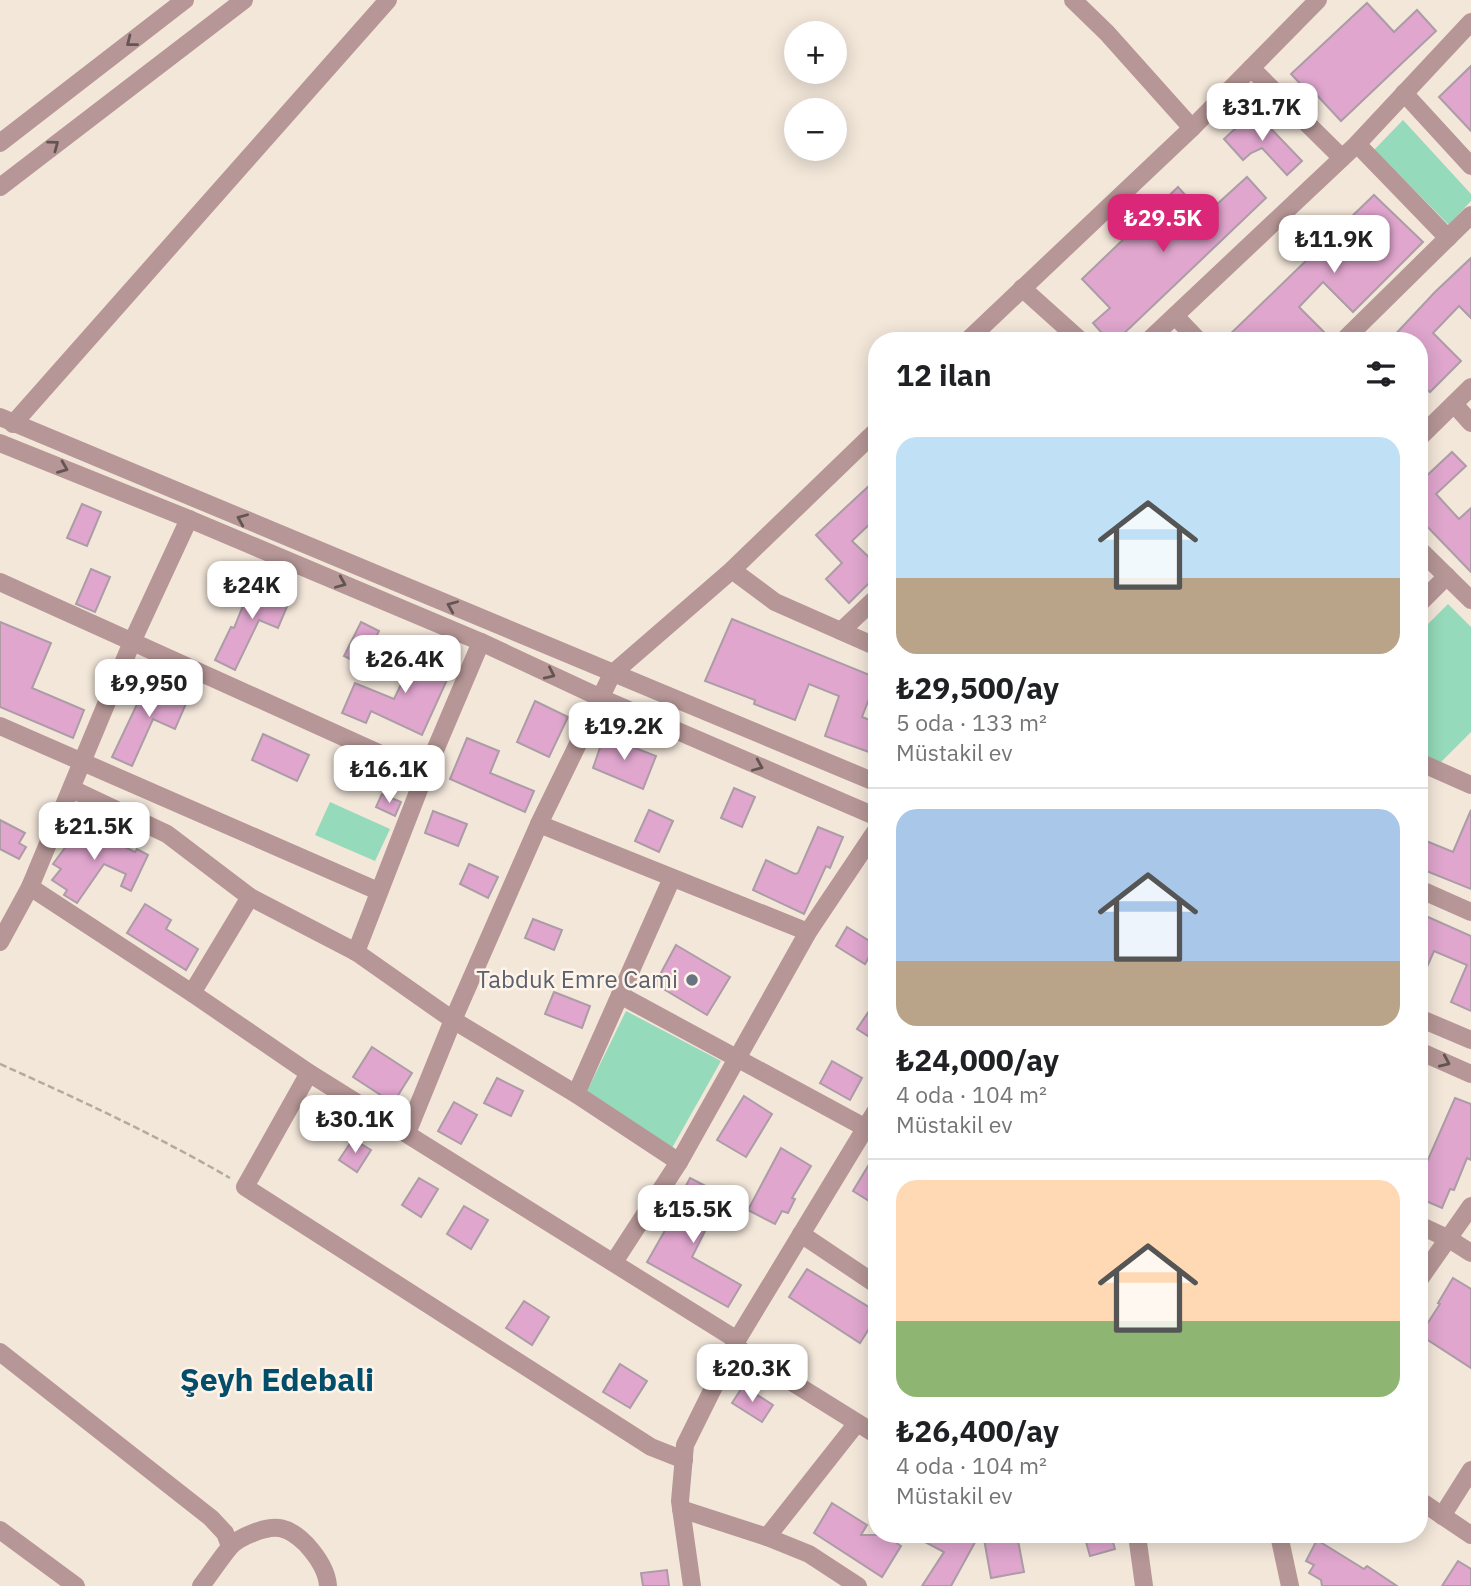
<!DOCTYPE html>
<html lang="tr">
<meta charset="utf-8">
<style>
body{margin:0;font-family:"IBM Plex Sans",sans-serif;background:#f6f6f6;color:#202124;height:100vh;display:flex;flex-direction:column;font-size:26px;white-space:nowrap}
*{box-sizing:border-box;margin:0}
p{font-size:23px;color:#757577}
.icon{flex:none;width:38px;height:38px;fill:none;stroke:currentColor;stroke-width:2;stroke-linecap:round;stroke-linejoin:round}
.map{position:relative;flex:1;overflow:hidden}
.side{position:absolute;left:868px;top:332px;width:560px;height:1211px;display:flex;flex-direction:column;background:#fff;border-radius:28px;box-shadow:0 4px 18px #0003}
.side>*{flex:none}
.controls{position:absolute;left:784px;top:21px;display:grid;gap:14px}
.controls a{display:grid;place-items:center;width:63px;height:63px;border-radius:50%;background:#fff;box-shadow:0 4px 18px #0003;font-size:35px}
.price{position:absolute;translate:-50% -60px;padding:0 16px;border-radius:14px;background:#fff;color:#222;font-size:23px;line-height:46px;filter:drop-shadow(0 2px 4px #0008)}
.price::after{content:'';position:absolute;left:50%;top:42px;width:21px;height:16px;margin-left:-10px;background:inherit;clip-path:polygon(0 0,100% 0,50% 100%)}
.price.active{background:#db2777;color:#fff}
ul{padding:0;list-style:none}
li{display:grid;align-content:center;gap:14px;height:371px;padding:0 28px}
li+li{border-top:2px solid #e0e0e0}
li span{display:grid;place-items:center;height:217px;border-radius:21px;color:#555}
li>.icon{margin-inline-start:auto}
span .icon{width:126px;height:126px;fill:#fffc;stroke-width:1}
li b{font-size:30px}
h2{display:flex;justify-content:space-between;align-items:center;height:84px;padding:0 28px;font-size:30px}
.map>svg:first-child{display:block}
.green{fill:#95daba}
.building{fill:#e0a6ce;stroke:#ab9ca6;stroke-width:2}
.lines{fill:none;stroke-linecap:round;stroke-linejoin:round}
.path{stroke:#b3aaa0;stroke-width:2.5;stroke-dasharray:7 3.5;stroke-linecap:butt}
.minor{stroke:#b69696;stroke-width:18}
.oneway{stroke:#635652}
.worship-dot{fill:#6b7280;stroke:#fff4ea;stroke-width:2.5}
.labels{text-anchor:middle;stroke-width:5;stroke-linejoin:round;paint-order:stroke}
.worship-label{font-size:24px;fill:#5b616d;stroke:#fff4ea;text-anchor:end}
.district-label{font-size:32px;font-weight:bold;fill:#024d6a;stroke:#fff4ea}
</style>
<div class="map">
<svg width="1471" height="1586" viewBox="0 0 1471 1586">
<rect width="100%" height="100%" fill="#f3e7da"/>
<g class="green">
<path d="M1403 120 1471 194V201L1449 225 1374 150Z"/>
<path d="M1448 604 1471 627V732L1438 765 1419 757V633Z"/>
<path d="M330 802 390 829 375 861 315 835Z"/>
<path d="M626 1011 721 1061 672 1148 587 1091Z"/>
</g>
<g class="building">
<path d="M1367 3 1394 32 1417 10 1436 31 1341 121 1313 91 1310 94 1291 74Z"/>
<path d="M1471 66V131L1439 97Z"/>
<path d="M1254 111 1302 161 1287 175 1262 148 1251 153 1243 160 1224 139Z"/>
<path d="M1247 177 1266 198 1116 341H1109L1093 323 1110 308 1082 279 1178 187 1204 216Z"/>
<path d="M1374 195 1423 242 1353 312 1323 282 1299 307 1327 335 1321 341H1223Z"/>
<path d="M1471 258V318L1459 306 1433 333 1461 361 1430 392 1419 382V341H1389L1435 292Z"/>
<path d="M1452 452 1466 466 1436 494 1459 519 1471 508V572L1419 518V483Z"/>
<path d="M871 484 877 491V517L852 541 877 565V575L849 603 826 579 842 563 816 535Z"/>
<path d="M82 504 101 512 87 546 67 538Z"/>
<path d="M91 569 110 577 95 612 76 604Z"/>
<path d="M253 581 291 597 278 628 259 620 235 670 215 660 231 627 234 628Z"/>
<path d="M732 619 877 678 862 717 877 723V755L825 736 839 696 809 684 795 720 754 704 755 700 705 681Z"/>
<path d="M0 622 51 643 32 688 84 710 73 738 0 707Z"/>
<path d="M361 622 379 631 362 665 344 656Z"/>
<path d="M418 649 448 662 451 671 422 735 371 711 366 723 342 713 355 683 394 699Z"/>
<path d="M148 681 188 699 175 729 153 719 132 766 112 757Z"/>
<path d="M535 701 568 717 549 757 517 742Z"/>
<path d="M263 734 309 755 297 781 252 760Z"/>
<path d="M604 736 656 756 643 789 593 768Z"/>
<path d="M467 738 499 751 490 773 534 791 525 812 450 779Z"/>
<path d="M734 788 755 797 742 827 721 818Z"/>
<path d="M382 794 401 802 395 816 376 807Z"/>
<path d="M649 810 673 821 659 852 635 841Z"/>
<path d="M1471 810V889L1419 868V838L1453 852Z"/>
<path d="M433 811 467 824 458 846 425 833Z"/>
<path d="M0 820 25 833 19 843 26 847 19 859 0 849Z"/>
<path d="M74 823 135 852 137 849 148 855 131 891 121 886 126 874 104 864 77 903 64 895 67 890 52 880 61 869 53 864 67 845 64 844Z"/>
<path d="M818 827 843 837 830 868 826 866 804 914 753 890 766 860 795 874 798 873Z"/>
<path d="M469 864 498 877 488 898 460 884Z"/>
<path d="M145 904 171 920 166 929 198 949 186 970 127 933Z"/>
<path d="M1419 913 1471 936V1011L1451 1002 1467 965 1434 951 1419 985Z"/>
<path d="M533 919 562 930 554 950 525 938Z"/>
<path d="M847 927 876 945 865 964 836 946Z"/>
<path d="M676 945 730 977 707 1015 655 984Z"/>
<path d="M554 992 590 1006 582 1028 545 1014Z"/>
<path d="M877 999V1042L857 1029Z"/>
<path d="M372 1047 412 1073 393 1103 353 1077Z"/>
<path d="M832 1061 862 1078 850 1100 820 1083Z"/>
<path d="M497 1078 523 1091 511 1116 484 1103Z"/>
<path d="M744 1096 772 1114 746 1157 717 1140Z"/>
<path d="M1455 1098 1471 1104V1160L1467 1158 1454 1190 1450 1189 1442 1208 1419 1198V1163L1425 1165 1427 1162Z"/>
<path d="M454 1102 477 1115 461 1144 438 1131Z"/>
<path d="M353 1139 371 1150 357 1172 339 1160Z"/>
<path d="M781 1148 811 1166 792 1198 795 1199 788 1213 782 1211 775 1224 748 1210Z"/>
<path d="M877 1151V1206L853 1191Z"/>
<path d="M419 1178 438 1189 421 1217 402 1205Z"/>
<path d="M690 1178 723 1195 692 1257 741 1285 728 1307 647 1262 680 1204 677 1203Z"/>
<path d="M464 1206 488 1220 471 1249 447 1234Z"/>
<path d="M807 1269 872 1309 870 1311 877 1316 860 1343 789 1297Z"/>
<path d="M1453 1278 1471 1289V1368L1420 1335 1440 1304 1438 1303Z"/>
<path d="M524 1301 549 1317 532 1345 506 1328Z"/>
<path d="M620 1364 647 1381 630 1408 603 1392Z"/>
<path d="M743 1386 773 1405 762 1422 732 1403Z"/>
<path d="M832 1503 867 1525 861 1535H884L901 1546 882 1577 814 1533Z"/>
<path d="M912 1535H979L951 1586H922L944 1552Z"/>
<path d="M1007 1535H1017L1024 1572 991 1578 984 1539Z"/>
<path d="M1084 1535H1111L1115 1549 1090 1556Z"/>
<path d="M1317 1540 1364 1569 1367 1566 1397 1586H1322L1321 1580 1309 1573 1314 1565 1306 1561Z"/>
<path d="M1458 1561 1471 1569V1586H1442Z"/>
<path d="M667 1570 669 1586H643L641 1573Z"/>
</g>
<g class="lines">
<path class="path" d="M0 1064C78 1099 156 1135 230 1178"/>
<g class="minor">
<path d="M1073 0 1107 33 1192 128"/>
<path d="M1251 68 1342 158"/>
<path d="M1404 93 1471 166"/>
<path d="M0 143 185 0"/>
<path d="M1357 144 1448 238"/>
<path d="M0 187 244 0"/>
<path d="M1022 288 1081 341"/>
<path d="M1175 316 1199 341"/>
<path d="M967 341 1192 128 1318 0"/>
<path d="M1148 341 1357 144 1471 22"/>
<path d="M1343 341 1471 215"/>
<path d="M1454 404 1471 423"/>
<path d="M0 417 877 783"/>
<path d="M13 424 388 0"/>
<path d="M1419 438 1471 387"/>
<path d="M0 443 189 519 481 642 601 698 877 817"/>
<path d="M1419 549 1471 600"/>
<path d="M732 570 775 602 877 647"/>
<path d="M0 582 425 774"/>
<path d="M1419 604 1447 576"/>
<path d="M841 631 877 597"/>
<path d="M0 726 378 891"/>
<path d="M1419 762 1471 785"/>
<path d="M72 789 167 834 250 897 356 952 453 1020 576 1094 679 1162"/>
<path d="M539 824 808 932"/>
<path d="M30 887 192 993 309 1073 737 1340"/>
<path d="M1419 889 1471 912"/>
<path d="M0 942 30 887 132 642 189 519"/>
<path d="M356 952 425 774 481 642"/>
<path d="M192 993 250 897"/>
<path d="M620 995 877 1134"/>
<path d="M1419 1018 1471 1040"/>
<path d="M1419 1051 1471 1074"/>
<path d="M309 1073 245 1187 651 1447 684 1460"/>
<path d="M576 1094 672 878"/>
<path d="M407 1133 453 1020 539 824 612 674 732 570 877 430"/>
<path d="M1419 1225 1449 1239 1471 1253"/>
<path d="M801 1234 877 1285"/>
<path d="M614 1262 679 1162 808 932 877 829"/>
<path d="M1419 1280 1471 1206"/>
<path d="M734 1346 877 1435"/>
<path d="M0 1352 211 1518 225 1533 230 1546"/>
<path d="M1419 1500 1471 1535"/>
<path d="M681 1509 767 1537 809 1554 858 1586"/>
<path d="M1442 1516 1471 1470"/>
<path d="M0 1530 76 1586"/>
<path d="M1137 1535 1144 1586"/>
<path d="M1279 1535 1290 1586"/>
<path d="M767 1537 857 1423"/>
<path d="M201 1586C211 1573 220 1559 230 1547 236 1540 245 1536 253 1533 276 1524 288 1526 306 1544 317 1556 327 1570 328 1586"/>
<path d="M692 1586 680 1501 685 1445 737 1340 877 1109"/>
</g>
</g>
<defs><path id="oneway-chevron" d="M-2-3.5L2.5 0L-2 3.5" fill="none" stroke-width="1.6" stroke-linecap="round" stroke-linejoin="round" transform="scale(1.75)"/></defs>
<g class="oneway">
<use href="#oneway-chevron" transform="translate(131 42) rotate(142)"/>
<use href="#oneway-chevron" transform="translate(54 145) rotate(-37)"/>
<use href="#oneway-chevron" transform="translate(63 468) rotate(22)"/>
<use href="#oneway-chevron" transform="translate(242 519) rotate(-157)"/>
<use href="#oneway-chevron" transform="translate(341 583) rotate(23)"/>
<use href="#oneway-chevron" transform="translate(452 606) rotate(-157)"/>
<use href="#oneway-chevron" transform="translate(550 674) rotate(25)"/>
<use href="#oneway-chevron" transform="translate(758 766) rotate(23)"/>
<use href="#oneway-chevron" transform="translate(1445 1062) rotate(24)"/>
</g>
<circle class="worship-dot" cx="692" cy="980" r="7"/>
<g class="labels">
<g class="worship-label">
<text x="678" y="988">Tabduk Emre Cami</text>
</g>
<g class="district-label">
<text x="277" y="1391">Şeyh Edebali</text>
</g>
</g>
</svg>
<div class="controls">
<a>+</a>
<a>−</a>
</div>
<b class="price" style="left:1262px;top:143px">₺31.7K</b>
<b class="price active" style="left:1163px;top:254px">₺29.5K</b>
<b class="price" style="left:1334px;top:275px">₺11.9K</b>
<b class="price" style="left:252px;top:621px">₺24K</b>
<b class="price" style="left:405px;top:695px">₺26.4K</b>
<b class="price" style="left:149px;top:719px">₺9,950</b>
<b class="price" style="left:624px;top:762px">₺19.2K</b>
<b class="price" style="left:389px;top:805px">₺16.1K</b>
<b class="price" style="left:94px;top:862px">₺21.5K</b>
<b class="price" style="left:355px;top:1155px">₺30.1K</b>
<b class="price" style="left:693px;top:1245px">₺15.5K</b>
<b class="price" style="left:752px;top:1404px">₺20.3K</b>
<section class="side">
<h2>12 ilan<svg class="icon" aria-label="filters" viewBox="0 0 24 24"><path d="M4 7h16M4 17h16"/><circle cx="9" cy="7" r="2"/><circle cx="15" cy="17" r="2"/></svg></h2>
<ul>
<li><span style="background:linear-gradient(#bfe0f5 65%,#b9a48a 0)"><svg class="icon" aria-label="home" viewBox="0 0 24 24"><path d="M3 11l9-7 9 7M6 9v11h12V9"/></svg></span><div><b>₺29,500/ay</b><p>5 oda · 133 m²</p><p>Müstakil ev</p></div></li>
<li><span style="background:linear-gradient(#a9c7e8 70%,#b9a48a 0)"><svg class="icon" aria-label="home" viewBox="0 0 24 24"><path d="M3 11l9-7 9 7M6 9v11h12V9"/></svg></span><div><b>₺24,000/ay</b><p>4 oda · 104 m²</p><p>Müstakil ev</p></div></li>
<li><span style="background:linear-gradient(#ffd9b3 65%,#8fb573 0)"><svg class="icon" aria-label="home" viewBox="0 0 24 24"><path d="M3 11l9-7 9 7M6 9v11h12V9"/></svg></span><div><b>₺26,400/ay</b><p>4 oda · 104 m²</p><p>Müstakil ev</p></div></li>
</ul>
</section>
</div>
